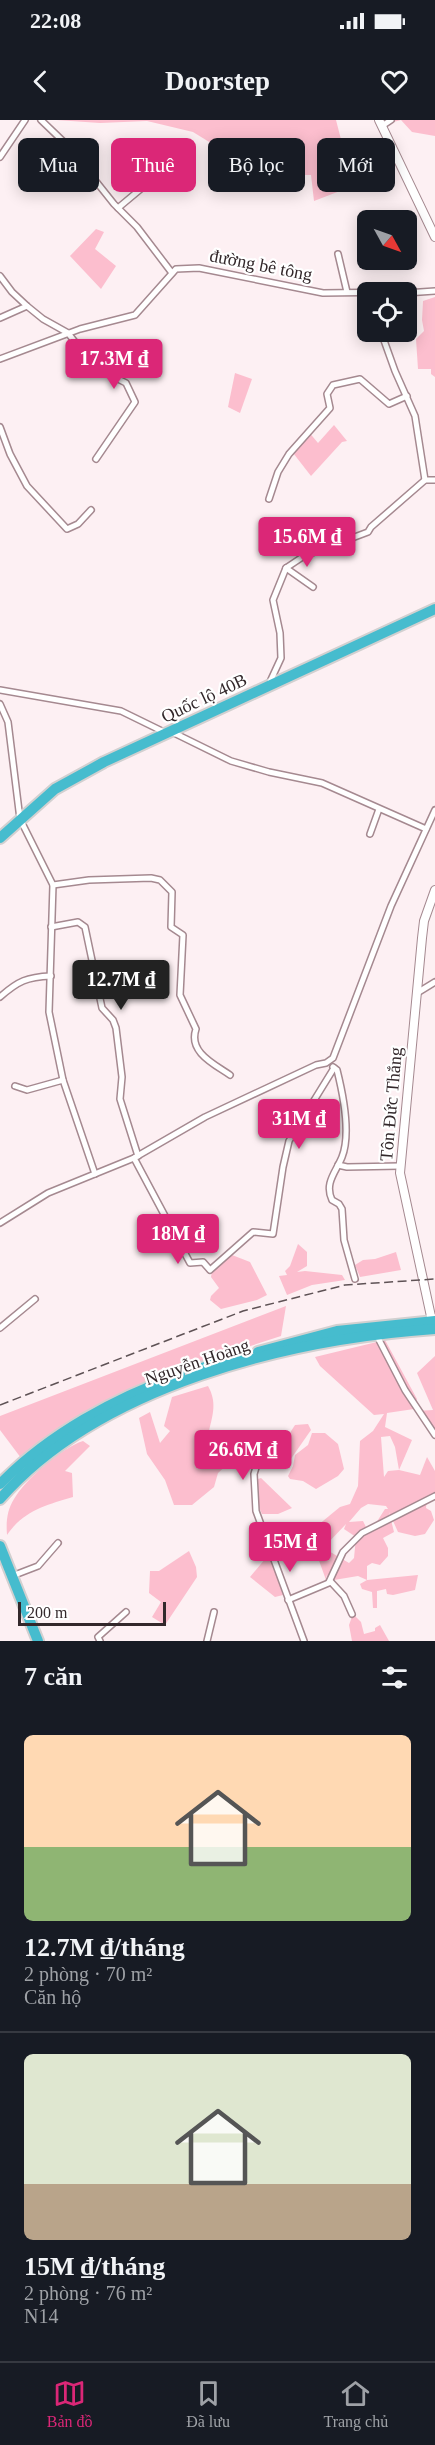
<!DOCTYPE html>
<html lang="vi">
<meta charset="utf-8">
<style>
body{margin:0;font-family:"Times New Roman",serif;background:#242831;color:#f1f3f6;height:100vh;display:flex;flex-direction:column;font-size:22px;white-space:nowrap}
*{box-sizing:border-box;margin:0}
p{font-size:20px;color:#9ea1a6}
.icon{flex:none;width:33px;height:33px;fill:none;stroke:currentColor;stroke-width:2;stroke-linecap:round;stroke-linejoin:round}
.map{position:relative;height:1521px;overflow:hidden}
.details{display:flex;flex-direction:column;background:#171b24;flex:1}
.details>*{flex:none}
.banner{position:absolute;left:18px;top:18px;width:399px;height:54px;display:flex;gap:12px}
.needle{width:39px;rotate:130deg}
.controls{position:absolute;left:357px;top:90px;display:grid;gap:12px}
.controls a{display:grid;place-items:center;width:60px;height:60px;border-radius:9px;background:#171b24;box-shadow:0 3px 15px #0003;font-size:30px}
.scale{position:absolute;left:18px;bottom:15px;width:148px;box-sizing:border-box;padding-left:6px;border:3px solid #33282b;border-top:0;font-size:16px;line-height:21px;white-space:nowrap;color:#33282b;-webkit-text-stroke:4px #fff;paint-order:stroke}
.price{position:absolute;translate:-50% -51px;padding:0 14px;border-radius:6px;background:#db2777;color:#fff;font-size:20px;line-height:39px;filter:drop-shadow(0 2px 3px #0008)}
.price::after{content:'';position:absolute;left:50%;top:36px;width:18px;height:14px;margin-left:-9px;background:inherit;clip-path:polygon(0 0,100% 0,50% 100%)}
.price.current{background:#222;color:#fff}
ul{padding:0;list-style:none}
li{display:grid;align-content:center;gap:12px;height:318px;padding:0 24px}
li+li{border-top:2px solid #363941}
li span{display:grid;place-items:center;height:186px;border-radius:9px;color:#555}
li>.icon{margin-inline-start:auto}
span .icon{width:108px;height:108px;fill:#fffc;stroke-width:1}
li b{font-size:26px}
h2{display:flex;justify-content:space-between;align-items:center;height:72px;padding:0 24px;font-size:26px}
.pill{padding:0 21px;border-radius:9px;background:#171b24;box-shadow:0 3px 15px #0003;font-size:21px;line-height:54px}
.pill.current{background:#db2777;color:#fff}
.status{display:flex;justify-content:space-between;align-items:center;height:42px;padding:0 30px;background:#171b24;direction:ltr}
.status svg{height:16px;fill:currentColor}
header{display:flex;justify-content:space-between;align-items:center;height:78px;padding:0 24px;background:#171b24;font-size:27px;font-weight:700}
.dock{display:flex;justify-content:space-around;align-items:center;height:84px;border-top:2px solid #363941;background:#171b24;font-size:16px;color:#9ea1a6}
.dock a{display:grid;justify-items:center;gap:3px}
.dock .current{color:#db2777}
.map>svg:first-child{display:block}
.green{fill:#fcbece;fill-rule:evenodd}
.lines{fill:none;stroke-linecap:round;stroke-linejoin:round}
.street-casing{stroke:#a58990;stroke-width:8}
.secondary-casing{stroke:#a58990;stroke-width:10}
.highway-casing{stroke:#d2d0d0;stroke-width:14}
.street{stroke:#fff;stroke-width:5}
.secondary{stroke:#fff;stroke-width:8}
.highway{stroke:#46bcce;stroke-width:10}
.rail{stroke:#5e5255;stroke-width:1.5;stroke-dasharray:9 4.5;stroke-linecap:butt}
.labels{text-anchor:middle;stroke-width:4.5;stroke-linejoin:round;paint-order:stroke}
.street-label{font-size:18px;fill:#33282b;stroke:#fff}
</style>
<div class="status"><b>22:08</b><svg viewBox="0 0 49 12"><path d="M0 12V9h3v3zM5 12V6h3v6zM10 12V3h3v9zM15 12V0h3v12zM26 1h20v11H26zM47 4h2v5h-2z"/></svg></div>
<header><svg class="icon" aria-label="back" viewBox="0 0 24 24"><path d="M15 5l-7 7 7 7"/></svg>Doorstep<svg class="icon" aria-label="heart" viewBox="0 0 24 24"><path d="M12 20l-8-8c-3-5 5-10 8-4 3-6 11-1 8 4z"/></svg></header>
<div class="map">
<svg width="435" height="1521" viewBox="0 0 435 1521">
<rect width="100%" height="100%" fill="#fdf0f3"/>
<g class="green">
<path d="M56 0H336L353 66 314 81 311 55H286L268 64 232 36 193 12 147 1 100 3Z"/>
<path d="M384 0H435V16L412 12 401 0 386 4Z"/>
<path d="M96 109 104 112 95 129 116 146 101 169 70 136Z"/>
<path d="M435 177V257L431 254V249H418L416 219 424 211 422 200 423 181Z"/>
<path d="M235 253 252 259 240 293 228 287Z"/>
<path d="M334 305 347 321 342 322 311 356 290 329 308 311 318 323Z"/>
<path d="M298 1124 307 1132V1146L297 1152 305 1151 342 1155 345 1160 312 1165 287 1175 279 1156 287 1155 285 1151 290 1146Z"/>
<path d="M396 1132 401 1150 360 1157 355 1145 363 1140 375 1139Z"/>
<path d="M232 1135 250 1142 267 1175 257 1180 221 1189 210 1180 211 1176 219 1168 211 1157 212 1151 224 1136Z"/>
<path d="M286 1186 281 1216 226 1234 145 1265 21 1338 0 1310V1296Z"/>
<path d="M385 1220 417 1279 414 1289 387 1293 385 1307 412 1320 399 1350 420 1355 427 1337 435 1351V1376L427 1378 426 1388 431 1391 434 1400 425 1414 415 1416 398 1412 389 1392 394 1412 383 1418 388 1428V1436L380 1445 372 1443 367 1446V1460L418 1455 415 1470 393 1475 387 1474 386 1469 377 1471V1488H373L372 1472 362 1469 360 1464 367 1460 358 1456 328 1461 327 1454 326 1460 317 1435 312 1437 301 1419 340 1387 350 1384 358 1366 360 1321 373 1311 384 1294 374 1295 320 1246 315 1237ZM390 1316 395 1327 399 1350 388 1351 384 1357 381 1317ZM368 1384 386 1386 388 1389H385L376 1403 367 1409 363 1401 349 1402 361 1388ZM346 1404 344 1409 356 1417 354 1438 349 1443 327 1430 326 1425Z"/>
<path d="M435 1236V1310L416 1291 433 1290 417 1253Z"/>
<path d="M208 1266C217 1282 213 1294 209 1311L234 1318 230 1342 218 1353 214 1367 192 1385H174L165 1360 147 1334 139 1298 150 1292 160 1323 170 1311 164 1306 172 1277Z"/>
<path d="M308 1304 311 1310 288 1343 275 1348 270 1344 295 1305Z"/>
<path d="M312 1313H325L338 1324 344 1349 338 1356 316 1369 303 1361 290 1359 288 1356 293 1346 295 1335 308 1325Z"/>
<path d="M83 1321 90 1326 65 1351 72 1353 73 1377C46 1385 23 1391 7 1415 6 1402 7 1390 14 1379 26 1359 61 1328 83 1321Z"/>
<path d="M261 1358 292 1388 278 1394H262L256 1381 252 1361Z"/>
<path d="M189 1431 196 1447 197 1457 165 1505 152 1497 161 1482 149 1473 150 1451H159Z"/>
<path d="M270 1433 282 1463 280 1466 283 1475 275 1477 250 1457Z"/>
<path d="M353 1494 361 1502 364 1514 375 1511V1508L380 1505 389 1521H352L349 1505Z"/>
</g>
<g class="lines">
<g class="street-casing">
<g id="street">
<path d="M41 0 67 25 114 84 137 107 172 153"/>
<path d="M382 6 391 0"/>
<path d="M0 37 25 0"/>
<path d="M118 88 161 52 166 43"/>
<path d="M338 134 347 172"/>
<path d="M0 156 12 172 27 186 43 199 68 213 82 231 100 241 110 255 126 263 135 282 96 339"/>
<path d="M406 173 435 171"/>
<path d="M0 198 27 186"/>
<path d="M381 212 395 251 415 296 425 360"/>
<path d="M0 239 80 209 135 195 176 149 199 148 323 173 399 172"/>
<path d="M0 307 10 334 27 366 67 409 78 404 91 390"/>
<path d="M269 379 278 352 289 334 330 288 327 274 333 265 360 259 389 284 407 276"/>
<path d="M286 448 313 467"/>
<path d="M269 564 281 538 280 513 273 480 286 448 304 436 368 412 371 407 425 360H435"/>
<path d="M0 570 121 591 166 613"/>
<path d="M0 584 8 602 20 699 53 765 49 892 63 960 95 1054"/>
<path d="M172 612 231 641 269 652 322 663 426 709"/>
<path d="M370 714 379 689"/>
<path d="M53 765 89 760 151 758 160 760 172 772 171 807 183 815 180 875 196 909C188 932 214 944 230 955"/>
<path d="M51 807 78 802 85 807 102 888 113 900 116 908 122 957 120 979 138 1036"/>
<path d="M417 873 435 862"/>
<path d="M0 877C18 861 27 857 51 856"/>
<path d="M333 947 337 950C343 974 351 1014 342 1037 336 1052 324 1063 332 1080L339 1084 342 1089 344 1120 355 1159"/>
<path d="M15 966 27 970 63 960"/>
<path d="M134 1038 190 1143 203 1142 210 1150 253 1112 273 1114 283 1047 289 1021 334 948"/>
<path d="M338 1045 347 1047 400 1046"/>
<path d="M0 1103 48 1073 134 1038 205 997 316 945 326 943 333 938 391 786 435 690"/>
<path d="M0 1208 35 1179"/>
<path d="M377 1216 405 1270 435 1315"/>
<path d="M260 1334 254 1354 256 1391 304 1521"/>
<path d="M12 1456 38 1446 58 1423"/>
<path d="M329 1462 343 1432 362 1413 435 1376"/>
<path d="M288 1480 331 1462 344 1476 352 1494"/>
<path d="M100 1521 98 1517 126 1492"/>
<path d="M207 1521 214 1492"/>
</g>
</g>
<g class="secondary-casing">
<g id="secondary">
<path d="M379 0 435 117"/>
<path d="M432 1201 400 1053 422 818 424 801 435 770"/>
</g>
</g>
<g class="highway-casing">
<g id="highway">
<path d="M0 718 55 669 104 642 435 489"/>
<path d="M258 1232 337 1211 435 1201"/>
<path d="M195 1250 238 1237"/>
<path d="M0 1364C49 1314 115 1278 180 1255"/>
<path d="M0 1379C100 1265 290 1219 435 1209"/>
<path d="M0 1426 38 1521"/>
</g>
</g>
<use href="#street" class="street"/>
<use href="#secondary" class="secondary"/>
<use href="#highway" class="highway"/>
<path class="rail" d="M0 1285 243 1191 345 1165 435 1159"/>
</g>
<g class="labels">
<g class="street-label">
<text transform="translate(261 145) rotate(11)" y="6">đường bê tông</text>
<text transform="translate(204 578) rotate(-25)" y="6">Quốc lộ 40B</text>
<text transform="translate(391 984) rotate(-85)" y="6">Tôn Đức Thắng</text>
<text transform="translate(197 1242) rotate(-19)" y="6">Nguyễn Hoàng</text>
</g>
</g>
</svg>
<div class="controls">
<a><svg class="needle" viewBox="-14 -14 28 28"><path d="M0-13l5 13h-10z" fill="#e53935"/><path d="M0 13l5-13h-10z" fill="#9ea1a6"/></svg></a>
<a><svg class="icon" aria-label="locate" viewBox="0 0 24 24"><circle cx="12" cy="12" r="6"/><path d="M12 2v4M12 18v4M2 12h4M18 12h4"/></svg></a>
</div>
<div class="scale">200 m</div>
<b class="price" style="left:114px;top:270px">17.3M ₫</b>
<b class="price" style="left:307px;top:448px">15.6M ₫</b>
<b class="price current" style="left:121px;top:891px">12.7M ₫</b>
<b class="price" style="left:299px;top:1030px">31M ₫</b>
<b class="price" style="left:178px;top:1145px">18M ₫</b>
<b class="price" style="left:243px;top:1361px">26.6M ₫</b>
<b class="price" style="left:290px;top:1453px">15M ₫</b>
<div class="banner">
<a class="pill">Mua</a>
<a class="pill current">Thuê</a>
<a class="pill">Bộ lọc</a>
<a class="pill">Mới</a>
</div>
</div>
<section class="details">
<h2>7 căn<svg class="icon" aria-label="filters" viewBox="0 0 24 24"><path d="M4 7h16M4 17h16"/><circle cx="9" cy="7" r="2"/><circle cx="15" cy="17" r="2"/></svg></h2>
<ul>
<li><span style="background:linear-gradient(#ffd9b3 60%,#8fb573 0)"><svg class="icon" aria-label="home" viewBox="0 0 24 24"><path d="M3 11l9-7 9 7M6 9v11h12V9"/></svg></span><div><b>12.7M ₫/tháng</b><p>2 phòng · 70 m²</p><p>Căn hộ</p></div></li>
<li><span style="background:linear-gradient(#dfe7d0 70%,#b9a48a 0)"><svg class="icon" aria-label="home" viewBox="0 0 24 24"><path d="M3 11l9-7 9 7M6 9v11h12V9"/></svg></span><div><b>15M ₫/tháng</b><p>2 phòng · 76 m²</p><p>N14</p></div></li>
</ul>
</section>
<nav class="dock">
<a class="current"><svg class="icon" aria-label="map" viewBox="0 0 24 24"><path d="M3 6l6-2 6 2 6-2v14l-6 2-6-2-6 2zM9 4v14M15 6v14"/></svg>Bản đồ</a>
<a><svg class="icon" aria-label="saved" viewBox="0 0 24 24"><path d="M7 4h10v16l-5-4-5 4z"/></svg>Đã lưu</a>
<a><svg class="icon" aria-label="home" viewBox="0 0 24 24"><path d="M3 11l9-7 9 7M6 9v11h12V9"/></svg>Trang chủ</a>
</nav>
